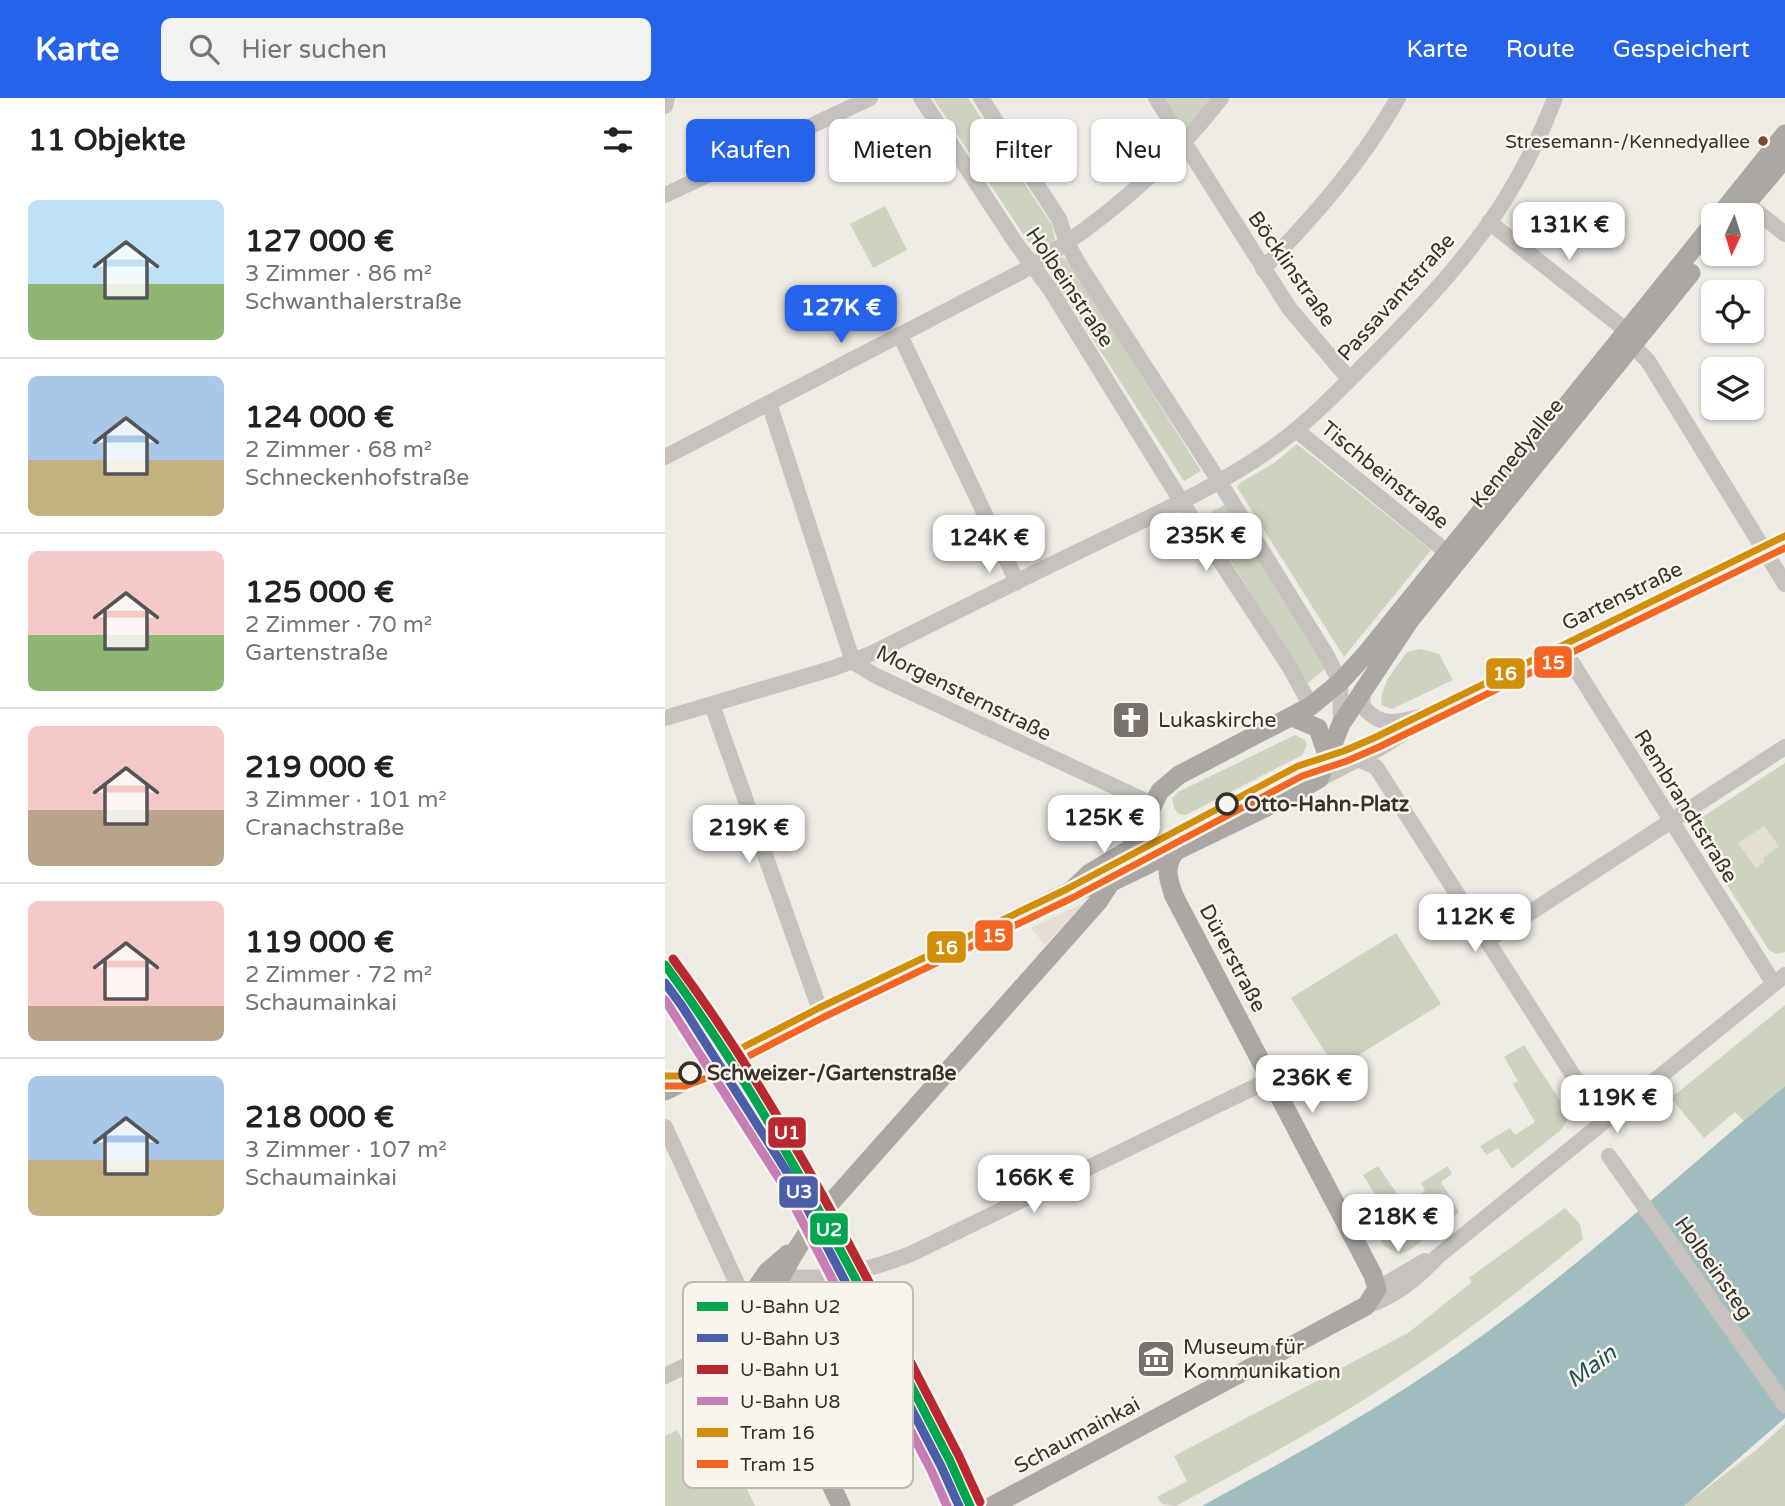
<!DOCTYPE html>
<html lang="de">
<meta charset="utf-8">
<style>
body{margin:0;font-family:"Varela Round",sans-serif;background:#f2f2f2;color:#202124;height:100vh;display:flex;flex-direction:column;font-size:26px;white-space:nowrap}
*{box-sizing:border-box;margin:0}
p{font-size:23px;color:#757577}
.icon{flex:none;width:38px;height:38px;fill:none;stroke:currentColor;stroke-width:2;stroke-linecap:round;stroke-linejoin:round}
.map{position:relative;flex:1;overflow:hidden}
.side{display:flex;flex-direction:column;background:#fff;width:665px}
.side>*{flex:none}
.guide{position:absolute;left:21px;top:21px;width:665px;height:63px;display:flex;gap:14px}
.needle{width:46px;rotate:184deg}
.tools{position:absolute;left:1036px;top:105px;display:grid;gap:14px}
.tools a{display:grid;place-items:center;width:63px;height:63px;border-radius:10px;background:#fff;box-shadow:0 2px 5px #0004;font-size:35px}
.price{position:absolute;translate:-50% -60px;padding:0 16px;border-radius:14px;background:#fff;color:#222;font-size:23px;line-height:46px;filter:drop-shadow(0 2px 4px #0008)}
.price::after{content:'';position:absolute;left:50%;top:42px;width:21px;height:16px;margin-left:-10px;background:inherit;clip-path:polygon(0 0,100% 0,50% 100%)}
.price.on{background:#2563eb;color:#fff}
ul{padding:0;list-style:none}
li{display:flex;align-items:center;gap:21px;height:175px;padding:0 28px}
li+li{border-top:2px solid #e0e0e0}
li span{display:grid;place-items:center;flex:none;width:196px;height:140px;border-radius:10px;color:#555}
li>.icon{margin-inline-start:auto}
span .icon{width:84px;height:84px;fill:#fffc;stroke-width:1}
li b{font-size:30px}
h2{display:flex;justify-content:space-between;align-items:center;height:84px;padding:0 28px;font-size:30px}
.chip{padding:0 24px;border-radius:10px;background:#fff;box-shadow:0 2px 5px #0004;font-size:24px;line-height:63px}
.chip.on{background:#2563eb;color:#fff}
header{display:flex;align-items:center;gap:42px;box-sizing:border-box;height:98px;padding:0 35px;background:#2563eb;color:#fff}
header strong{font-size:33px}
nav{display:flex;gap:38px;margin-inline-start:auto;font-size:24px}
.search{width:490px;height:63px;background:#f2f2f2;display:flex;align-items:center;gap:18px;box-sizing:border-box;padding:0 24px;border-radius:10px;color:#757577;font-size:26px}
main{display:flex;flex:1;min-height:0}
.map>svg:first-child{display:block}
.green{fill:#ced3bf}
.plaza{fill:#e7ded2}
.water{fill:#a1bcbe}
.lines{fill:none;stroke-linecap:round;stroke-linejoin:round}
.minor{stroke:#c7c2bd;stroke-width:16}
.major{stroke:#aca7a2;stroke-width:19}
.tram-1-casing{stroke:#f9f4ec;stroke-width:12}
.tram-2-casing{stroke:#f9f4ec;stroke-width:12}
.tram-1{stroke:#d18e08;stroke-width:7}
.tram-2{stroke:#f26522;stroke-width:7}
.metro-1-casing{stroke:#f9f4ec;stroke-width:14}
.metro-2-casing{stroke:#f9f4ec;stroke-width:14}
.metro-3-casing{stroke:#f9f4ec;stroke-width:14}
.metro-4-casing{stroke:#f9f4ec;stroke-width:14}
.metro-1{stroke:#00a54f;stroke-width:9}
.metro-2{stroke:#4a5eaa;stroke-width:9}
.metro-3{stroke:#b8282e;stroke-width:9}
.metro-4{stroke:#c77db5;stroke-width:9}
.bus-dot{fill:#7a4b2a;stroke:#f9f4ec;stroke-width:2.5}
.stop-dot{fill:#f9f4ec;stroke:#38302a;stroke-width:3.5}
.labels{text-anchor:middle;stroke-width:5;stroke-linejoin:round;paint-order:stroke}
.bus-label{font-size:19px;fill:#38302a;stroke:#f9f4ec;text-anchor:end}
.street-label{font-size:21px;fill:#38302a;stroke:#f9f4ec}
.poi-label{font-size:21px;fill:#38302a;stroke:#f9f4ec;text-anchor:start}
.stop-label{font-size:21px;font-weight:bold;fill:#38302a;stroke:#f9f4ec;text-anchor:start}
.water-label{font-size:23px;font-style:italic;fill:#225058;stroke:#f9f4ec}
.key{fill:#f9f4ec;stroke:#bfb9b2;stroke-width:2}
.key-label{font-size:19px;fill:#38302a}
.line-badge{stroke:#f9f4ec;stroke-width:2.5}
.badge-label{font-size:19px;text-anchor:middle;font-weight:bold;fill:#fff}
</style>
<header>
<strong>Karte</strong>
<div class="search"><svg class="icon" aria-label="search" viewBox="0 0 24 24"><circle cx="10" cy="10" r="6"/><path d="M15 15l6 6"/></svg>Hier suchen</div>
<nav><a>Karte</a><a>Route</a><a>Gespeichert</a></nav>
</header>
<main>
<section class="side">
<h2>11 Objekte<svg class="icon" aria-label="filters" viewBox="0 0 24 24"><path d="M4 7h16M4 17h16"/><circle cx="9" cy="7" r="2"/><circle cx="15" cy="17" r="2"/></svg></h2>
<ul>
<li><span style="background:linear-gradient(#bfe0f5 60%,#8fb573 0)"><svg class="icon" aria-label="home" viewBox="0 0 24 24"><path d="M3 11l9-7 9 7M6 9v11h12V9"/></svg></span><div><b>127 000 €</b><p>3 Zimmer · 86 m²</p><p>Schwanthalerstraße</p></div></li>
<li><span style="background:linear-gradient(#a9c7e8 60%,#c2b280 0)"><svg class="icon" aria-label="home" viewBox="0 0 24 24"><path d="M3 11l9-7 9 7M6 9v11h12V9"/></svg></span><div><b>124 000 €</b><p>2 Zimmer · 68 m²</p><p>Schneckenhofstraße</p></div></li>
<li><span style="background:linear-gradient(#f6c9c9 60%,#8fb573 0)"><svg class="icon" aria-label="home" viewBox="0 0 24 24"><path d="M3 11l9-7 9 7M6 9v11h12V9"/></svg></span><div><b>125 000 €</b><p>2 Zimmer · 70 m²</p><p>Gartenstraße</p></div></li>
<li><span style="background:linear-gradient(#f6c9c9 60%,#b9a48a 0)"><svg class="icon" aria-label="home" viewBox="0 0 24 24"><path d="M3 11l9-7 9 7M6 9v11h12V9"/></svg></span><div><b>219 000 €</b><p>3 Zimmer · 101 m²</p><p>Cranachstraße</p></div></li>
<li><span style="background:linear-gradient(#f6c9c9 75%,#b9a48a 0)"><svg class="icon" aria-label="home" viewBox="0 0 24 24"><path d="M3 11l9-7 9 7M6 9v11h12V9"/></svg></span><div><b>119 000 €</b><p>2 Zimmer · 72 m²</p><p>Schaumainkai</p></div></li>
<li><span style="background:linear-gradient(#a9c7e8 60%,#c2b280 0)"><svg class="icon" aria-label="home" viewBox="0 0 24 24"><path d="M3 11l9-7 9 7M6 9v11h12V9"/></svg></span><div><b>218 000 €</b><p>3 Zimmer · 107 m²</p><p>Schaumainkai</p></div></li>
</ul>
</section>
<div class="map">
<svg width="1120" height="1408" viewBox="0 0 1120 1408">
<rect width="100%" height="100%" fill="#eeeae4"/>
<g class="green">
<path d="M268 0H303L387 127 390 141 387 148 373 153 362 142Z"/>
<path d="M501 0H548L522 28H518Z"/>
<path d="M220 108 242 152 208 170 185 126Z"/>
<path d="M391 159 399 160 405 164 536 373 519 383 386 176 383 166Z"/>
<path d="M632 346 766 452 679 559 572 389 575 385 609 365Z"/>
<path d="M560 407 661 570 643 585 541 424 549 420 546 414Z"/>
<path d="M756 551 774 556 788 582 727 611 716 607C717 583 729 573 742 554Z"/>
<path d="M630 637 640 642 642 647 637 657 521 717 513 716 509 710 507 700 513 694Z"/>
<path d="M1120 665V854L1111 856 1104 852 1029 736 1028 729 1033 722Z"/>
<path d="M731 835 776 906 671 971 626 900Z"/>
<path d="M1120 907V988L1079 1023 1070 1014 1039 1040 1006 1000Z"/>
<path d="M859 947 901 1012 903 1021 896 1032 847 1071 833 1050 821 1057 815 1048 845 1030 850 1037 870 1024 848 986 853 983 839 959Z"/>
<path d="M713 1068 739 1106 760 1093 756 1085 783 1068 787 1076 776 1084 794 1114 745 1152 734 1156 719 1148 699 1113 714 1103 698 1077Z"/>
<path d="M900 1110 915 1126 918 1141C855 1193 789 1244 720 1288 653 1332 581 1369 511 1408L497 1406 492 1399 522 1383 509 1358 743 1235 807 1184 804 1180Z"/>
<path d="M1120 1326V1408H1018L1090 1353Z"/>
<path d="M12 1332 18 1343 41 1332 55 1361 66 1357 90 1408H0V1338Z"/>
</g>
<g class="plaza">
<path d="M1099 728 1114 748 1098 760 1100 763 1091 770 1073 745Z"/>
<path d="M420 805 380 847 366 830 410 809Z"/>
</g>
<path class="water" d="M1120 988V1320L1019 1408H537C618 1364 698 1320 774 1268 897 1185 1006 1083 1120 988Z"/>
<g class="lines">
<g class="minor">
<path d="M256 0 350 144 385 191 516 403 624 568 646 608"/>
<path d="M316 0 394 121 402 145 413 165 554 383 662 558 675 584 676 626"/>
<path d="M491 0 624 210 684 281"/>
<path d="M0 8 2 0"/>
<path d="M0 97 205 0"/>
<path d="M1081 105 1120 136"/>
<path d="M824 124 962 233"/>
<path d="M598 171C649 118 697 64 733 0"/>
<path d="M235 237 352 484"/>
<path d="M968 248 983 263 1120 486"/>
<path d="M104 305 188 564 211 578 487 706"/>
<path d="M631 332 783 455"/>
<path d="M0 359 356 174C433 128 501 71 556 0"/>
<path d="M899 552 1109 886"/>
<path d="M697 595 698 609C717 630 732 625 757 618"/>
<path d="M47 607 156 915"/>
<path d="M0 620 169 570 208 555C282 518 356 481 431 445 489 417 550 390 603 353 641 327 673 293 705 261 758 207 815 148 852 81 867 55 879 28 890 0"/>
<path d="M692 661 711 669 938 1024"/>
<path d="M654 681 715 650 776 612 1120 442"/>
<path d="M823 842 1120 649"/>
<path d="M0 1029 81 1205"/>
<path d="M944 1058 1120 1307"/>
<path d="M117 1178C159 1185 208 1171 248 1155L606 981"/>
<path d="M712 1191 760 1163"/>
<path d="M701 1208C729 1199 752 1181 772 1159L1120 877"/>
<path d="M0 1278 93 1232"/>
</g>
<g class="major">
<path d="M1077 111 1120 60"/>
<path d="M1055 117 1120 36"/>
<path d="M627 619 653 630 662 657"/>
<path d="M407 792 425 775 465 751"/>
<path d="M0 993 403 794 447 784 618 701 654 681 676 626 745 522 1026 175"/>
<path d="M123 1156 102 1174 81 1205 176 1408"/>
<path d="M93 1232C107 1190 129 1153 154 1118L433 804 455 770 495 693 514 677 646 608 675 584 700 557 1048 126"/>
<path d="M327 1408 701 1208 712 1191 708 1177 509 798C503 781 499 769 510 754"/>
</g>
<g class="tram-1-casing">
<path id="tram-1" d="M0 978H18L34 972 154 910 402 791 633 668 679 653 709 640 1120 438"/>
</g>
<g class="tram-2-casing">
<path id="tram-2" d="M0 988H20L39 981 159 919 407 800 637 678 682 663 714 649 1120 450"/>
</g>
<use href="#tram-1" class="tram-1"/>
<use href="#tram-2" class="tram-2"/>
<g class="metro-1-casing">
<path id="metro-1" d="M0 867C114 1021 197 1194 285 1363L305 1408"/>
</g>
<g class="metro-2-casing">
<path id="metro-2" d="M0 885 17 908 129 1085 276 1368 294 1408"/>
</g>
<g class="metro-3-casing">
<path id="metro-3" d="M8 861C123 1015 206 1189 294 1358L315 1404"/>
</g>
<g class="metro-4-casing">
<path id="metro-4" d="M0 902 120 1090 266 1372 282 1408"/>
</g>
<use href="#metro-1" class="metro-1"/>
<use href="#metro-2" class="metro-2"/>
<use href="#metro-3" class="metro-3"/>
<use href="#metro-4" class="metro-4"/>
</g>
<defs>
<g id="church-square" transform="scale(2.0125)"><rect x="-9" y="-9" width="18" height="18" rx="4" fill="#78716b" stroke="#f9f4ec"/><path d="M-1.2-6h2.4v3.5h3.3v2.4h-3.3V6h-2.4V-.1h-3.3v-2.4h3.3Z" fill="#fff"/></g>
<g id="museum-square" transform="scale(2.0125)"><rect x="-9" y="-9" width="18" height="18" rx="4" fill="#78716b" stroke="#f9f4ec"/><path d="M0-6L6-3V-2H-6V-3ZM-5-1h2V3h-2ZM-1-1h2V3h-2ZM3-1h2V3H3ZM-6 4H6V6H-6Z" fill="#fff"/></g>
</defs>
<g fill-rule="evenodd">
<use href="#church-square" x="466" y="622"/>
<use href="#museum-square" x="491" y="1261"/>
</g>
<circle class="bus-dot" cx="1098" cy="43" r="6"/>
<g class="stop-dot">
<circle cx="562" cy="706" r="10"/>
<circle cx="25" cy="975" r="10"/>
</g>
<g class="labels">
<g class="bus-label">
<text x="1085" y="50">Stresemann-/Kennedyallee</text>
</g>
<g class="street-label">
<text transform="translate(627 171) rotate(55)" y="7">Böcklinstraße</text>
<text transform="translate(405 189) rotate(56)" y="7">Holbeinstraße</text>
<text transform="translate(731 199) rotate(-48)" y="7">Passavantstraße</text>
<text transform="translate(852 355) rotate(-51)" y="7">Kennedyallee</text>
<text transform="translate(720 377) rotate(39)" y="7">Tischbeinstraße</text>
<text transform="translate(957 498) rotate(-26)" y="7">Gartenstraße</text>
<text transform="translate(299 595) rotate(26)" y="7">Morgensternstraße</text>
<text transform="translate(1021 708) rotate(58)" y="7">Rembrandtstraße</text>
<text transform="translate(568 860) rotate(62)" y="7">Dürerstraße</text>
<text transform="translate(1049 1170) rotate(55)" y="7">Holbeinsteg</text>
<text transform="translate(412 1337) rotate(-28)" y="7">Schaumainkai</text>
</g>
<g class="poi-label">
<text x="493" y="629">Lukaskirche</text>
<text x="518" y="1256">Museum für<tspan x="518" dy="24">Kommunikation</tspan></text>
</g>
<g class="stop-label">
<text x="579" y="713">Otto-Hahn-Platz</text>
<text x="42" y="982">Schweizer-/Gartenstraße</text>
</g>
<g class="water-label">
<text transform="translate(926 1268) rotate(-36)" y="8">Main</text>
</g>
</g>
<rect x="18" y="1184" width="230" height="206" rx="10" class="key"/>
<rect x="32" y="1204" width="31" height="9" fill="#00a54f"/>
<rect x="32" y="1236" width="31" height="8" fill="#4a5eaa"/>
<rect x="32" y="1267" width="31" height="9" fill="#b8282e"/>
<rect x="32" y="1299" width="31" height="8" fill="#c77db5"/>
<rect x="32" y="1330" width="31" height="9" fill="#d18e08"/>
<rect x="32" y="1362" width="31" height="8" fill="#f26522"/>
<g class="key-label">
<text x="75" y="1215">U-Bahn U2</text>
<text x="75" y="1247">U-Bahn U3</text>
<text x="75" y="1278">U-Bahn U1</text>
<text x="75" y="1310">U-Bahn U8</text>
<text x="75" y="1341">Tram 16</text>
<text x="75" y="1373">Tram 15</text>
</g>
<g class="line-badge">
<rect x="868" y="547" width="40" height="34" rx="7" fill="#f26522"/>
<rect x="820" y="559" width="41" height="33" rx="7" fill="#d18e08"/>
<rect x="309" y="821" width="40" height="33" rx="7" fill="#f26522"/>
<rect x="261" y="832" width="41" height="34" rx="7" fill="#d18e08"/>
<rect x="102" y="1018" width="40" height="33" rx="7" fill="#b8282e"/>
<rect x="113" y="1077" width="41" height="34" rx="7" fill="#4a5eaa"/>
<rect x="144" y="1114" width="40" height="34" rx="7" fill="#00a54f"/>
</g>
<g class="badge-label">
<text x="888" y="571">15</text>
<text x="840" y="582">16</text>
<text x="329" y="844">15</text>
<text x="281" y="856">16</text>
<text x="122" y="1041">U1</text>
<text x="134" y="1100">U3</text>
<text x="164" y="1138">U2</text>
</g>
</svg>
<div class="tools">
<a><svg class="needle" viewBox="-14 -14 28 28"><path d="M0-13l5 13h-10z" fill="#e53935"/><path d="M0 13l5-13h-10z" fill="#757577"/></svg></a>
<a><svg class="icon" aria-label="locate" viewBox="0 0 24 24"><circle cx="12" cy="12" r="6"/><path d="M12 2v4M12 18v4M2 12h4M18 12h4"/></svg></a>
<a><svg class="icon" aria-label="layers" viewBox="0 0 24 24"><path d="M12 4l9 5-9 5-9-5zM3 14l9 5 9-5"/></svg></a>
</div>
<b class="price" style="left:904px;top:164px">131K €</b>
<b class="price on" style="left:176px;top:247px">127K €</b>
<b class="price" style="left:541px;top:475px">235K €</b>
<b class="price" style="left:324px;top:477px">124K €</b>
<b class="price" style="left:439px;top:757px">125K €</b>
<b class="price" style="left:84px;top:767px">219K €</b>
<b class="price" style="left:810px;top:856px">112K €</b>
<b class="price" style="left:647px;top:1017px">236K €</b>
<b class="price" style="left:952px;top:1037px">119K €</b>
<b class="price" style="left:369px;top:1117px">166K €</b>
<b class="price" style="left:733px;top:1156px">218K €</b>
<div class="guide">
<a class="chip on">Kaufen</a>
<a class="chip">Mieten</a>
<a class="chip">Filter</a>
<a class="chip">Neu</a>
</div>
</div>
</main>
